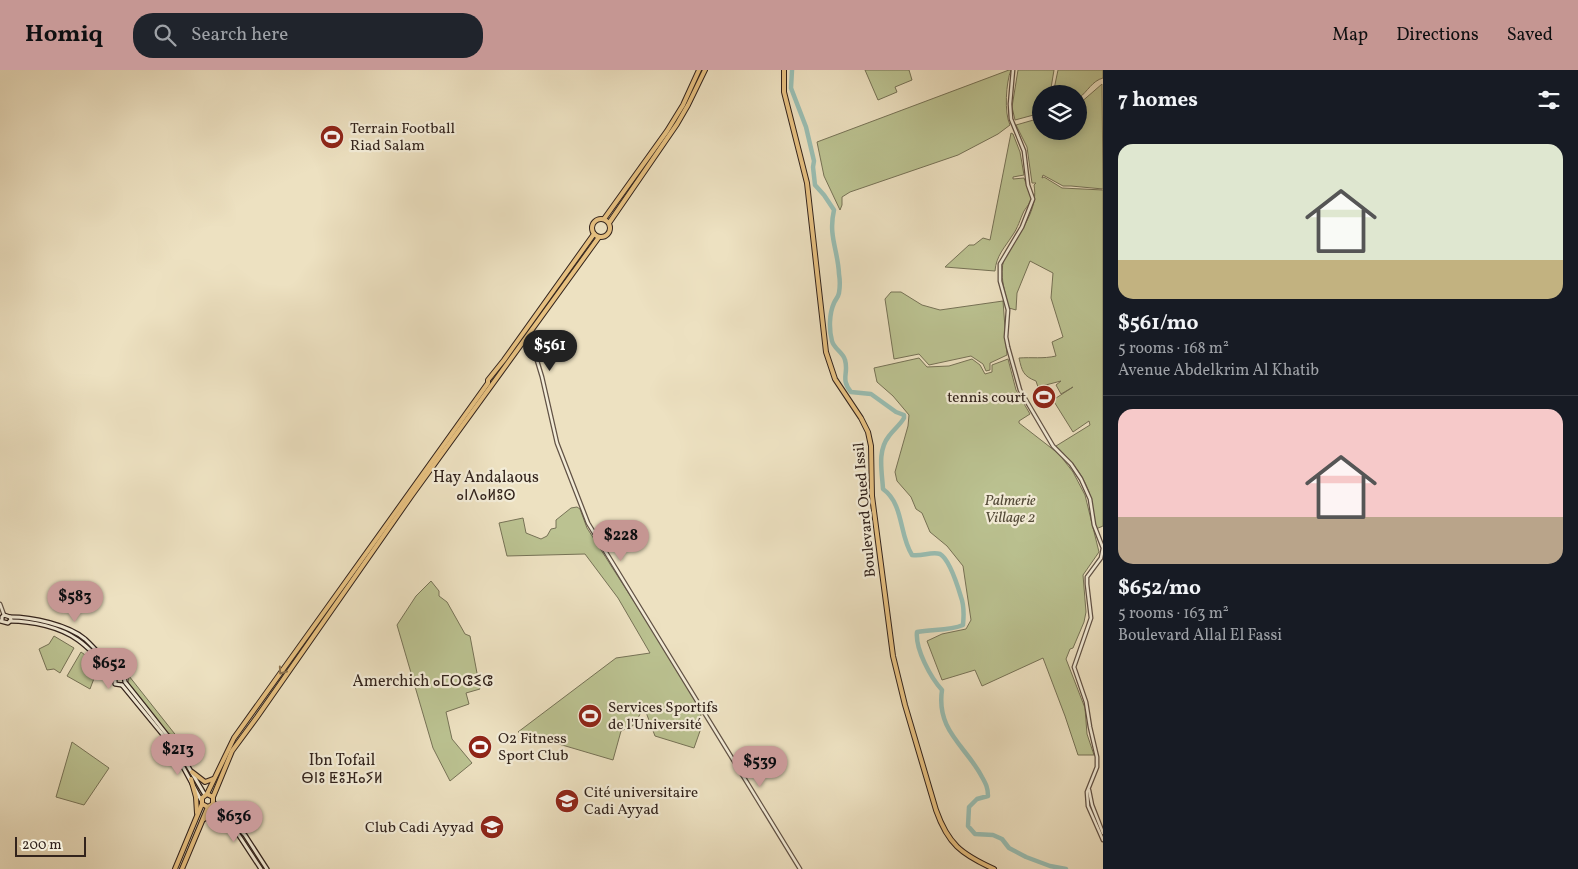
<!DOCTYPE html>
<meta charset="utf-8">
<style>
body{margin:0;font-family:Vollkorn,"Noto Sans Tifinagh",serif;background:#20242c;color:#f1f3f6;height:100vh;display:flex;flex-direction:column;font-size:19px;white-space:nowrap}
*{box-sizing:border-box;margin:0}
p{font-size:16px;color:#9ea1a6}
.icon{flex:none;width:28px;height:28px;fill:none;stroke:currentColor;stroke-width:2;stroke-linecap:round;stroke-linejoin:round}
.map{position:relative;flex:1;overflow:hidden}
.drawer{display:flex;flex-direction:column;background:#171b24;width:475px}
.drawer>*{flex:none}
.controls{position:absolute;left:1032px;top:15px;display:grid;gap:10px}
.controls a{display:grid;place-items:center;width:55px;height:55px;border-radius:50%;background:#171b24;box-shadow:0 2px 12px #0003;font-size:25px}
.scale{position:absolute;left:15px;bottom:12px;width:71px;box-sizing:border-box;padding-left:5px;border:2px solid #32231c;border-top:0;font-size:14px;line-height:18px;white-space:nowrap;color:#32231c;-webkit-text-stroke:4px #f3ecd7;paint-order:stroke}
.price{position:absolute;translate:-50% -42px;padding:0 11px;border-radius:18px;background:#c59692;color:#111;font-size:16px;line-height:32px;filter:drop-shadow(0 1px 2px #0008)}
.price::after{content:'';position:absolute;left:50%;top:30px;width:15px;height:11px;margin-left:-8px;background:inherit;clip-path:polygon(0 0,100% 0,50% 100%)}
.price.active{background:#222;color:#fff}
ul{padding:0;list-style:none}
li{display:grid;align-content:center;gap:10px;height:265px;padding:0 15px}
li+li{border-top:1px solid #363941}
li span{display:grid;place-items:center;height:155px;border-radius:15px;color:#555}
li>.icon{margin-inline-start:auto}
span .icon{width:90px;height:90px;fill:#fffc;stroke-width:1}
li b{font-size:21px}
h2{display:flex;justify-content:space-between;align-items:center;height:60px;padding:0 15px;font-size:21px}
header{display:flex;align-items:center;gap:30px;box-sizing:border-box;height:70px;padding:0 25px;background:#c59692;color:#111}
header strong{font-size:24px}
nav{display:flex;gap:28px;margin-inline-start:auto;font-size:18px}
.search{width:350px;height:45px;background:#20242c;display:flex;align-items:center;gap:12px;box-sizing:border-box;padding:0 18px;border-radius:20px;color:#9ea1a6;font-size:19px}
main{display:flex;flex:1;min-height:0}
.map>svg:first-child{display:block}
.green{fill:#bbc291;stroke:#767256}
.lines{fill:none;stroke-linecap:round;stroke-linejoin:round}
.river{stroke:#99beb3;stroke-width:4.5}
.tertiary-casing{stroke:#615245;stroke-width:5}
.secondary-casing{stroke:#32231c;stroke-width:5.5}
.primary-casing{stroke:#32231c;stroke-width:6}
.tertiary{stroke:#f3ecd7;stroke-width:2.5}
.secondary{stroke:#f3ecd7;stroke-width:3}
.primary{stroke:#e6c080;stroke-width:4}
.oneway{stroke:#8c724e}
.labels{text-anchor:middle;stroke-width:4.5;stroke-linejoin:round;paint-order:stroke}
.poi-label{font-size:15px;fill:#32231c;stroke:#f3ecd7;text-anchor:start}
.park-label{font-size:15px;font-style:italic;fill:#544b39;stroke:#f3ecd7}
.street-label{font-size:15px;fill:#32231c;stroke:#f3ecd7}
.neighbourhood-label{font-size:16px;fill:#32231c;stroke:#f3ecd7}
</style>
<header>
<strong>Homiq</strong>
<div class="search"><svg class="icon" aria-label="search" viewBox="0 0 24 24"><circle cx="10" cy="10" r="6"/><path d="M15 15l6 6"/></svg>Search here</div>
<nav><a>Map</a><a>Directions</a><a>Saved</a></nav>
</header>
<main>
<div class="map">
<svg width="1103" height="799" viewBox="0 0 1103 799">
<rect width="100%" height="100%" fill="#ede1c1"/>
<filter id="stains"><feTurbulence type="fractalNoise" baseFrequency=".004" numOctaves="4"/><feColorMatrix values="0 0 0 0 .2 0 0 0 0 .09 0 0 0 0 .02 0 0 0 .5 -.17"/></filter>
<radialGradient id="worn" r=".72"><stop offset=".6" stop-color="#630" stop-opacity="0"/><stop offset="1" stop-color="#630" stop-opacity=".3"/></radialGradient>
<g class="green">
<path d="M865 0H909L912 10 895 17 897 22 878 30Z"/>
<path d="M1009 0H1011C1006 12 1004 43 1010 55L998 64 958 85 850 122 842 127V135L840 140 824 106 817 72Z"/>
<path d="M1018 0H1054L1050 24H1041V43L1015 50 1012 37Z"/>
<path d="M1058 0H1103V8C1092 11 1088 21 1079 28V24H1053Z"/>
<path d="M1102 14 1103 119 1071 116H1063L1043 105 1042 108 1044 107 1062 118 1103 120V456L1096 459C1094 449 1093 438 1091 428 1085 407 1072 391 1056 376L1090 355 1089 351 1073 362 1053 330 1073 317 1061 324 1056 315 1061 311 1038 317 1036 311C1023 306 1022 301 1019 288 1032 287 1043 289 1056 286L1052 272 1063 267 1051 228 1053 203 1030 191 1017 223 1016 240 1009 238C1005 222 999 206 1004 189 1005 183 1011 177 1014 172 1025 155 1038 136 1034 115L1036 113H1032L1027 77 1016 55 1037 49 1038 54H1041V61H1079V34Z"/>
<path d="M1011 63 1013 64 1020 82 1024 105 1013 107V109L1024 108C1026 114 1030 122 1031 126 1032 132 1027 136 1024 141 1020 149 1018 158 1012 166 1005 177 996 186 995 201L945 197 969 175H974L983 168 990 170Z"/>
<path d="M891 222H901L922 235 940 240 1003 231 1007 285 990 293V300L986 301 983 294 971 286 929 295 919 284 894 289 885 229Z"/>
<path d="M919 288 927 297 949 296 972 289 980 295 985 304 992 302V295L1008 289 1016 320 1030 344 1019 351V353L1059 384 1073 402 1085 425 1099 482 1083 505 1086 542 1084 552 1073 578 1070 579 1066 589 1085 638 1087 664 1094 685H1078L1065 646 1043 588 982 616 975 600 942 610 927 571 942 564 966 559 971 550 963 496 947 476 930 462 922 443 916 439 911 427 897 411 895 402 908 356 909 345 893 326 877 312 874 298Z"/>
<path d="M577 437 580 439 587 458 668 585 701 641 700 661 694 678 655 666 644 637 634 655 621 661 613 690 518 662 616 588 650 583 618 528 585 484 507 486 499 453 523 448 526 463 541 469 547 466 551 459 556 458V450L571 438Z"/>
<path d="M431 511 439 521V526L447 532 465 564 470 566 480 619 466 623 469 634 446 642 452 669 472 693 450 711 433 678 397 555 416 526Z"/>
<path d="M54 566 74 578 60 603 54 599 47 600 39 579 49 574Z"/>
<path d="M81 582 99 595 90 619 67 606Z"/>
<path d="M129 606 178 668 171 667 128 613Z"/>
<path d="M72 672 109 698 84 735 56 727Z"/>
</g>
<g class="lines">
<path class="river" d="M792 0 791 18 806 57 814 91 813 97 815 115 824 125 834 140C828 166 838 180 839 204 840 210 840 217 839 223 838 228 835 230 834 233 829 244 829 260 832 271 834 279 843 282 845 290 849 303 840 309 851 322L871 324 896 342 904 345V348C900 355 894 359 889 366 877 381 882 401 883 419 904 434 899 465 912 485 922 487 931 481 940 484 949 489 958 517 961 527 964 535 964 545 963 555 949 561 933 559 917 562 915 579 931 608 942 620 936 661 966 676 982 707 986 714 988 718 988 726L977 729 969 737 968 756 975 764 993 765 1002 769 1009 778 1026 787 1050 796 1066 799"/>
<g class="tertiary-casing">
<g id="tertiary">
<path d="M1013 0 1010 34 1011 49 1024 81 1028 115 1033 129 1022 157 1000 194V211L1008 240 1006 267 1008 277 1020 320 1053 376 1071 394 1081 409 1090 429 1094 455 1103 478 1101 488 1087 507V514L1091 548 1074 597 1086 632 1090 657 1097 687V697L1087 722 1088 736 1103 770"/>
<path d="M529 264 542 307 557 373 588 453 800 799"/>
<path d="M526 268 532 276"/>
<path d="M0 534 4 545"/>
<path d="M1089 720 1092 735 1103 763"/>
</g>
</g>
<g class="secondary-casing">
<g id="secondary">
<path d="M10 547C33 547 68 555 85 569 97 580 107 593 118 604L124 605 125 612 145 637 167 665 177 671 179 681 205 725"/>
<path d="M0 551 8 553 11 550 10 547 4 545 2 547V551"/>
<path d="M10 551C32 551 60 557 78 570 92 580 104 594 115 607"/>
<path d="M115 607V614L122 615"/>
<path d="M122 615 168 671"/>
<path d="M168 671V678L176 684 201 730"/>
<path d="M214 733 245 765 267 799"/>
<path d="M211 737 236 761 261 799"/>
</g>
</g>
<g class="primary-casing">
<g id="primary">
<path d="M784 0V22L807 113 826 282 835 309 861 348 868 362 871 376 872 426 893 586 905 635 936 740C948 774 961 784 994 799"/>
<circle cx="601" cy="158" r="9"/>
<path d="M604 149 667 61 683 35 699 0"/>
<path d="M609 153 677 54 688 35 705 0"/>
<path d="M192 702 205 712 213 709"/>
<path d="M191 709 196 727 197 743"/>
<path d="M207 724 234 668 488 313V310L504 290 594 164"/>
<path d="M202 734 208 737 213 734V727L232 681 257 647 412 425 599 167"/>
<path d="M204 749 212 745 225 750"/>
<path d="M175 799 202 734V728L207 724 213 727"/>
<path d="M182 799 208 737"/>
</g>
</g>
<use href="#tertiary" class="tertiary"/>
<use href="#secondary" class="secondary"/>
<use href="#primary" class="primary"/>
</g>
<defs><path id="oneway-chevron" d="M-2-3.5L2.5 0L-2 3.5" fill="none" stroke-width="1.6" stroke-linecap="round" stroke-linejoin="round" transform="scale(1.25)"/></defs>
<use class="oneway" href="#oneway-chevron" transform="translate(282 601) rotate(125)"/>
<defs>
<g id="stadium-disc" transform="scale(1.25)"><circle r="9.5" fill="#8f2418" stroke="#f3ecd7"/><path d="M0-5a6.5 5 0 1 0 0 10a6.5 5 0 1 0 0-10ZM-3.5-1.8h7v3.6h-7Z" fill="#fff"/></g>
<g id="university-disc" transform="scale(1.25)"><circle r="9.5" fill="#8f2418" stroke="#f3ecd7"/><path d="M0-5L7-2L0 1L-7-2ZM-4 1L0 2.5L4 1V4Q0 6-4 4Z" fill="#fff"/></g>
</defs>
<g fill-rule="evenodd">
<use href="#stadium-disc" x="332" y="67"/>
<use href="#stadium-disc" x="1044" y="327"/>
<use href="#stadium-disc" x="590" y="646"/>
<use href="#stadium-disc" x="480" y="677"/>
<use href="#university-disc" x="567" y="731"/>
<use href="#university-disc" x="492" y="757"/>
</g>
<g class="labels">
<g class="poi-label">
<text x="350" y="63">Terrain Football<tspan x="350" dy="17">Riad Salam</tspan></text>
<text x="1026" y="332" text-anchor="end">tennis court</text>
<text x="608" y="642">Services Sportifs<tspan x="608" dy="17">de l'Université</tspan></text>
<text x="498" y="673">O2 Fitness<tspan x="498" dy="17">Sport Club</tspan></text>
<text x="584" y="727">Cité universitaire<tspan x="584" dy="17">Cadi Ayyad</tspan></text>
<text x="474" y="762" text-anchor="end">Club Cadi Ayyad</text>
</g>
<g class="park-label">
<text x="1010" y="435">Palmerie<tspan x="1010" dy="17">Village 2</tspan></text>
</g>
<g class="street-label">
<text transform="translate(864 440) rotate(-95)" y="5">Boulevard Oued Issil</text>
</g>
<g class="neighbourhood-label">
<text x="486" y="412">Hay Andalaous<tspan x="486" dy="18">ⴰⵏⴷⴰⵍⵓⵙ</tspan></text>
<text x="423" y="616">Amerchich ⴰⵎⵔⵛⵉⵛ</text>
<text x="342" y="695">Ibn Tofail<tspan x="342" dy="18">ⴱⵏⵓ ⵟⵓⴼⴰⵢⵍ</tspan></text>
</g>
</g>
<rect width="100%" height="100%" filter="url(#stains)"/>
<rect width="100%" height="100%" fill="url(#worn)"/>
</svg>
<div class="controls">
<a><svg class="icon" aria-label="layers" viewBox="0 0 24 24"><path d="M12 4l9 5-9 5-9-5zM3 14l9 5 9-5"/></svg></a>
</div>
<div class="scale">200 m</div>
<b class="price active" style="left:550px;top:302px">$561</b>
<b class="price" style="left:621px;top:492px">$228</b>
<b class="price" style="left:75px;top:553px">$583</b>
<b class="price" style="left:109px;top:620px">$652</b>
<b class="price" style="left:178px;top:706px">$213</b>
<b class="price" style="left:760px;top:718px">$539</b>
<b class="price" style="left:234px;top:773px">$636</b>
</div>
<section class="drawer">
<h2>7 homes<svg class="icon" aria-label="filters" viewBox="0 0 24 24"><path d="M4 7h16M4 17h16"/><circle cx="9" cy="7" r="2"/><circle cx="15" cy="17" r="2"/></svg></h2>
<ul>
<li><span style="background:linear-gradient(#dfe7d0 75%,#c2b280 0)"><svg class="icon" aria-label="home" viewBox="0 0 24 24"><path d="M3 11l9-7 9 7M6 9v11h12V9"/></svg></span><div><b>$561/mo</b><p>5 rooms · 168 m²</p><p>Avenue Abdelkrim Al Khatib</p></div></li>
<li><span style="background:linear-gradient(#f6c9c9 70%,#b9a48a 0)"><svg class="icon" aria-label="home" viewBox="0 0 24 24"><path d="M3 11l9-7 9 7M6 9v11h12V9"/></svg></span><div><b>$652/mo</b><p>5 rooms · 163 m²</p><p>Boulevard Allal El Fassi</p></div></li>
</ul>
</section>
</main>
